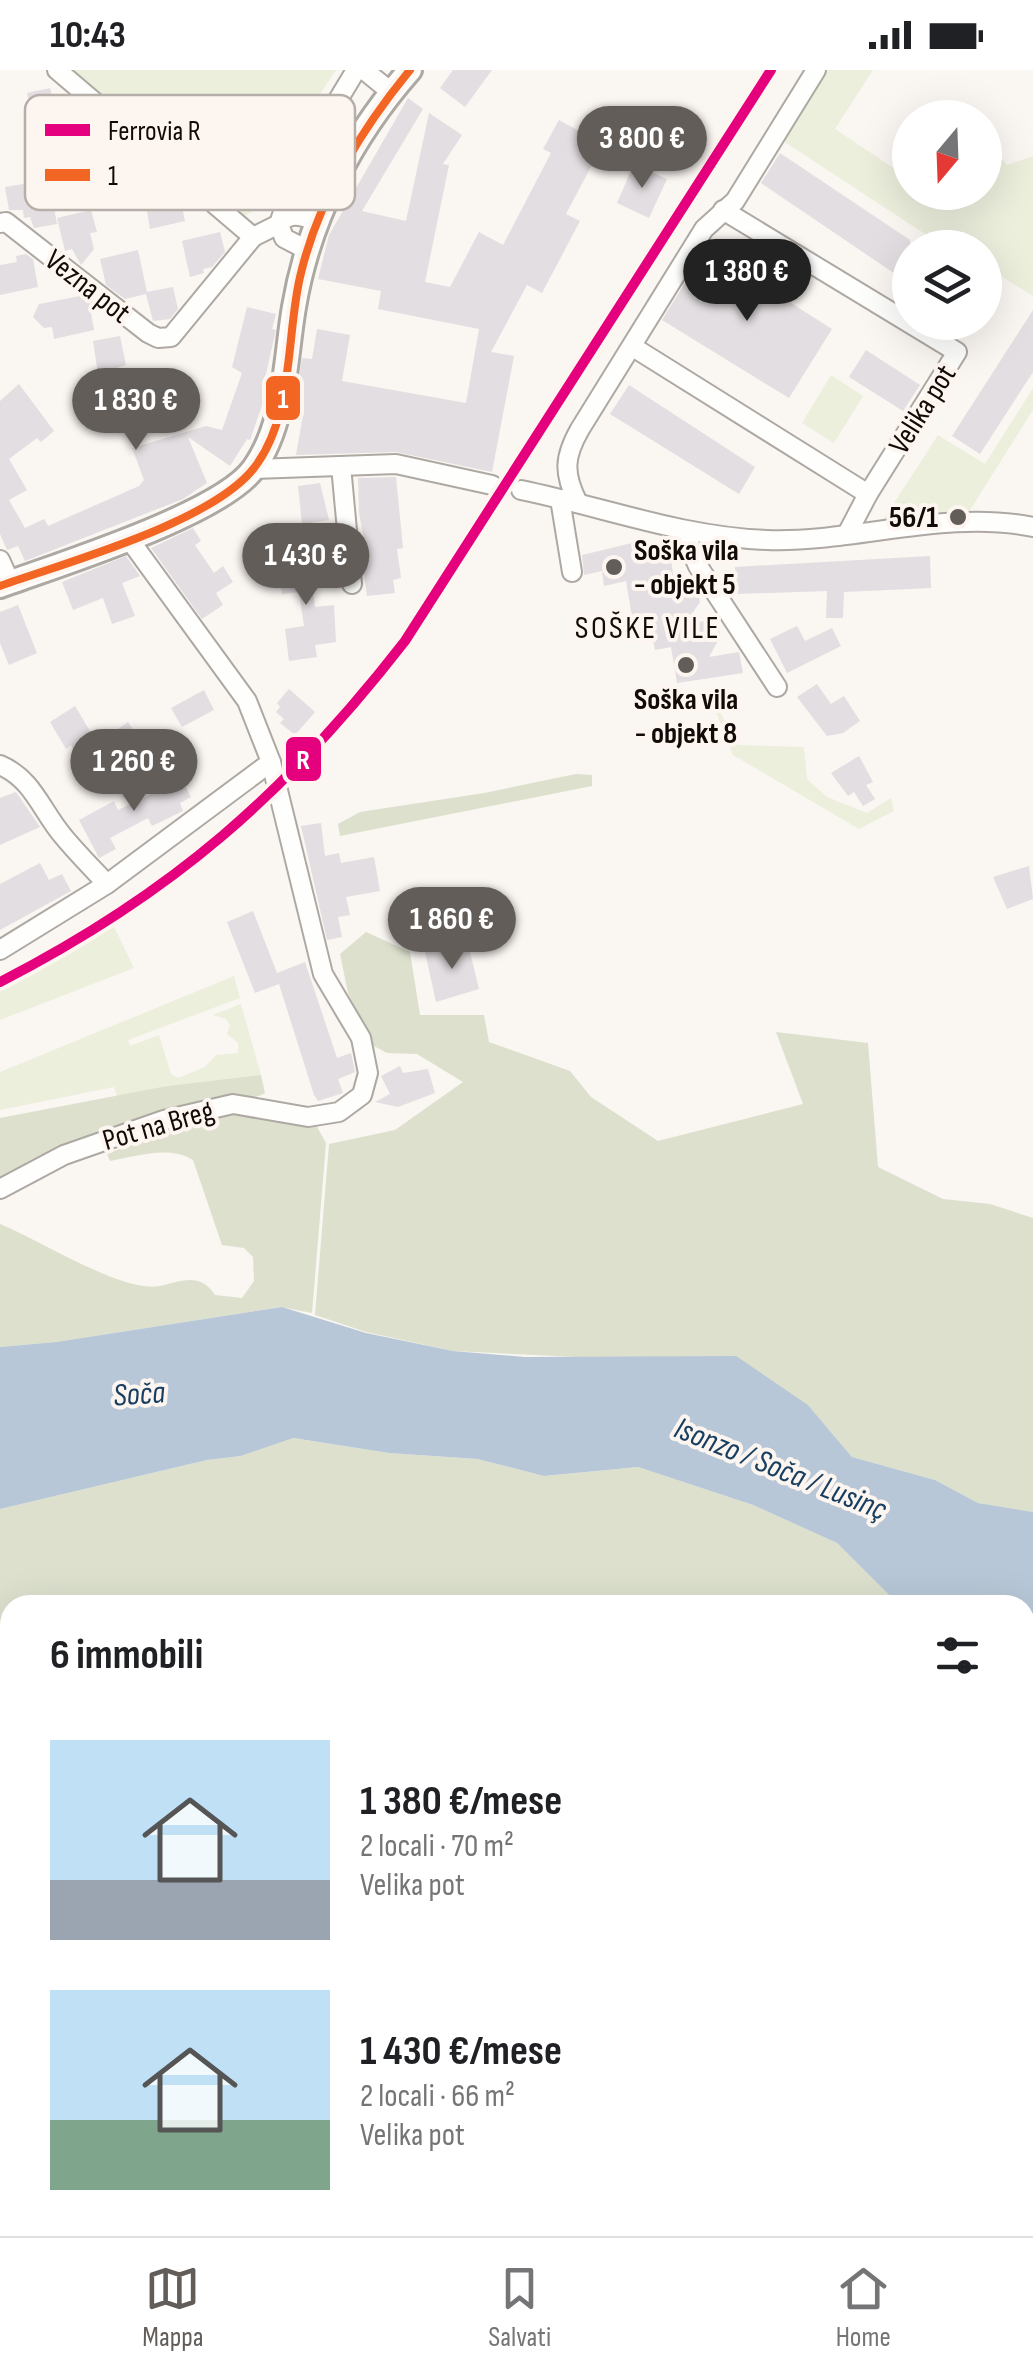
<!DOCTYPE html>
<html lang="it">
<meta charset="utf-8">
<style>
body{margin:0;font-family:"Sofia Sans Condensed",sans-serif;background:#f6f6f6;color:#202124;height:100vh;display:flex;flex-direction:column;font-size:38px;white-space:nowrap}
*{box-sizing:border-box;margin:0}
p{font-size:32px;color:#757577}
.icon{flex:none;width:55px;height:55px;fill:none;stroke:currentColor;stroke-width:2;stroke-linecap:round;stroke-linejoin:round}
.map{position:relative;flex:1;overflow:hidden}
.details{position:absolute;left:0px;top:1525px;width:1035px;height:642px;display:flex;flex-direction:column;background:#fff;border-radius:30px 30px 0 0;box-shadow:0 10px 40px #0002}
.details>*{flex:none}
.needle{width:65px;rotate:199deg}
.fabs{position:absolute;left:892px;top:30px;display:grid;gap:20px}
.fabs a{display:grid;place-items:center;width:110px;height:110px;border-radius:50%;background:#fff;box-shadow:0 10px 40px #0002;font-size:50px}
.price{position:absolute;translate:-50% -85px;padding:0 22px;border-radius:35px;background:#635d59;color:#fff;font-size:32px;line-height:65px;filter:drop-shadow(0 2px 5px #0008)}
.price::after{content:'';position:absolute;left:50%;top:60px;width:30px;height:22px;margin-left:-15px;background:inherit;clip-path:polygon(0 0,100% 0,50% 100%)}
.price.active{background:#222;color:#fff}
ul{padding:0;list-style:none}
li{display:flex;align-items:center;gap:30px;height:250px;padding:0 50px}
li span{display:grid;place-items:center;flex:none;width:280px;height:200px;border-radius:0px;color:#555}
li>.icon{margin-inline-start:auto}
span .icon{width:120px;height:120px;fill:#fffc;stroke-width:1}
li b{font-size:42px}
h2{display:flex;justify-content:space-between;align-items:center;height:120px;padding:0 50px;font-size:42px}
.status{display:flex;justify-content:space-between;align-items:center;height:70px;padding:0 50px;background:#fff;direction:ltr}
.status svg{height:28px;fill:currentColor}
.dock{display:flex;justify-content:space-around;align-items:center;height:140px;border-top:2px solid #e0e0e0;background:#fff;font-size:28px;color:#757577}
.dock a{display:grid;justify-items:center;gap:5px}
.dock .active{color:#635d59}
.map>svg:first-child{display:block}
.green{fill:#ecefdc}
.forest{fill:#dce0cd}
.water{fill:#b7c7d7}
.building{fill:#e3dee1}
.lines{fill:none;stroke-linecap:round;stroke-linejoin:round}
.minor-casing{stroke:#aea8a3;stroke-width:22}
.major-casing{stroke:#aea8a3;stroke-width:28}
.minor{stroke:#fefefd;stroke-width:18}
.major{stroke:#fefefd;stroke-width:22}
.bus-1-casing{stroke:#fdf5ef;stroke-width:15}
.bus-1{stroke:#f26522;stroke-width:8}
.rail-1-casing{stroke:#fdf5ef;stroke-width:18}
.rail-1{stroke:#e5007d;stroke-width:10}
.poi-dot{fill:#635d59;stroke:#fdf5ef;stroke-width:4}
.labels{text-anchor:middle;stroke-width:8;stroke-linejoin:round;paint-order:stroke}
.street-label{font-size:30px;fill:#110a06;stroke:#fdf5ef}
.poi-label{font-size:30px;font-weight:bold;fill:#110a06;stroke:#fdf5ef;text-anchor:end}
.neighbourhood-label{font-size:32px;letter-spacing:2.5px;fill:#110a06;stroke:#fdf5ef}
.water-label{font-size:32px;font-style:italic;fill:#183f61;stroke:#fdf5ef}
.key{fill:#fdf5ef;stroke:#b6aea9;stroke-width:2.5}
.key-label{font-size:28px;fill:#110a06}
.line-badge{stroke:#fdf5ef;stroke-width:4}
.badge-label{font-size:28px;text-anchor:middle;font-weight:bold;fill:#fff}
</style>
<div class="status"><b>10:43</b><svg viewBox="0 0 49 12"><path d="M0 12V9h3v3zM5 12V6h3v6zM10 12V3h3v9zM15 12V0h3v12zM26 1h20v11H26zM47 4h2v5h-2z"/></svg></div>
<div class="map">
<svg width="1033" height="2166" viewBox="0 0 1033 2166">
<rect width="100%" height="100%" fill="#faf6f2"/>
<g class="green">
<path d="M65 0H336L307 44 284 40 273 59 292 70 261 111 257 139 243 147Z"/>
<path d="M823 0H873L835 59 910 109V122H985V69L1007 95 1033 86V226L985 196V178L945 177 783 71Z"/>
<path d="M831 305 863 326 834 373 802 353Z"/>
<path d="M1033 318V340L965 448 896 453 883 450 938 365 985 394Z"/>
<path d="M708 622 739 675 804 677 807 709 827 727 867 743 891 728 894 741 859 759 733 685Z"/>
<path d="M114 857 134 898 0 950V922Z"/>
<path d="M234 906 240 928 128 970 130 976 159 965 171 1004 178 1008 205 997 216 985 238 983V973L227 964 230 955 226 949 213 945 241 934 261 1005 167 1016 117 1027 114 1017 0 1040V1002Z"/>
</g>
<g class="forest">
<path d="M576 704 592 705V716L340 766 338 754 360 742 484 723Z"/>
<path d="M366 862 410 882 420 945H484L489 972 570 1001 591 1027 658 1071 803 1034 776 962 868 973 878 1097 943 1129 990 1134 1033 1148V1442L978 1433 935 1410 852 1387 808 1335 597 1288 453 1281 366 1262 315 1245 329 1074 395 1060 463 1012 417 984 387 983 372 975 348 923 340 884Z"/>
<path d="M261 1005 265 1023C246 1034 218 1028 196 1034 129 1051 61 1076 0 1108V1048L167 1016Z"/>
<path d="M247 1039 316 1055 326 1073 312 1243 281 1237 56 1272 0 1277V1154C40 1170 122 1223 160 1216 182 1211 200 1202 215 1225L242 1228 254 1211 253 1187 244 1178 222 1175 193 1090C171 1075 135 1086 110 1091L107 1084 187 1052Z"/>
<path d="M292 1368 389 1383 477 1389 544 1406 638 1397 753 1435 837 1473 896 1532 910 1535H10V2158H693L689 2166H11L2 2162 0 2166V1439L207 1390 241 1386Z"/>
<path d="M1025 1572 1033 1576V2025L1025 2020Z"/>
</g>
<path class="water" d="M282 1237 366 1263 453 1281 525 1287 736 1286 808 1335 852 1387 935 1410 978 1433 1033 1442V1576L1025 1572V1535L896 1532 837 1473 753 1435 638 1397 544 1406 477 1389 389 1383 293 1368 241 1386 207 1390 0 1439V1277L56 1272Z"/>
<g class="building">
<path d="M453 0H492L465 37 440 18Z"/>
<path d="M50 18 59 55 36 61 27 23Z"/>
<path d="M408 28 423 39 362 141 406 151 429 43 462 65 443 94 449 95 425 212 450 217 479 162 503 175 551 83 543 79 559 50 603 74 566 144 580 151 542 223 527 215 491 282 514 286 492 402 396 382 296 385 303 345 293 344 302 288 312 289 317 259 350 265 342 311 466 333 479 259 378 239 381 221 318 209 329 165Z"/>
<path d="M780 83 910 170V214L761 113Z"/>
<path d="M634 94 667 109 649 148 617 133Z"/>
<path d="M41 111 44 128 52 127 57 154 34 158 30 147 24 148 23 140H9L5 117Z"/>
<path d="M180 128 185 151 150 159 146 135Z"/>
<path d="M91 140 97 162 90 163 94 179 81 195 72 179 65 181 57 148Z"/>
<path d="M220 162 225 182 212 197 203 199 204 203 190 207 182 171Z"/>
<path d="M706 179 832 259 789 328 662 250Z"/>
<path d="M138 180 147 222 173 217 178 239 170 249 153 251 146 224 125 229 106 215 100 189Z"/>
<path d="M26 184 33 189 38 217 0 225V195L17 192 16 186Z"/>
<path d="M80 226 94 236 90 237 94 260 54 269 52 257 44 258 33 247 39 234Z"/>
<path d="M247 237 276 244 272 259 276 260 263 317 266 324 250 370 247 369 230 396 188 367 207 413 183 429 25 491 18 476 7 480 0 464V331L19 314 54 361 41 372 37 368 9 389 27 420 9 430 25 458 44 449 48 456 139 416 144 410 132 378 206 356 222 360 242 303 232 297Z"/>
<path d="M1033 240V302L980 384 952 366Z"/>
<path d="M120 266 126 295 98 304 93 271Z"/>
<path d="M866 280 920 315 903 341 849 307Z"/>
<path d="M629 315 755 397 739 424 610 344Z"/>
<path d="M396 407 403 478 397 479 401 508 393 510 395 523 367 526 363 495 369 494 359 443 358 408Z"/>
<path d="M320 413 329 450 302 454 298 416Z"/>
<path d="M193 458 201 471 195 475 214 503 223 496 233 512 216 523 223 535 202 549 151 478Z"/>
<path d="M645 470 649 486 670 483 673 504 680 518 696 515 698 519 700 532 685 554 718 549 720 567 709 587 739 582 743 603 677 613 671 577 655 580 648 544 632 547 626 511 604 516 602 501 584 505 582 485Z"/>
<path d="M314 483 317 506 311 507 315 537 334 535 336 572 315 575 317 587 289 591 285 559 304 556 299 522 282 524 277 487Z"/>
<path d="M126 486 140 506 122 513 135 546 112 554 103 528 73 540 62 512Z"/>
<path d="M930 486 931 518 844 522 843 548H826L827 521 736 524 735 497Z"/>
<path d="M18 535 37 583 9 595 0 573V542Z"/>
<path d="M797 556 805 571 832 558 841 576 787 603 770 569Z"/>
<path d="M817 614 831 634 844 626 860 651 843 663 827 666 797 627Z"/>
<path d="M289 619 315 642 295 665 280 653 284 649 276 642 280 637 277 633Z"/>
<path d="M204 620 214 640 182 657 171 638Z"/>
<path d="M75 636 97 673 128 652 149 683 129 697 119 683 88 703 71 675 66 679 50 652Z"/>
<path d="M859 686 873 712 866 715 875 729 863 736 854 722 848 726 831 703Z"/>
<path d="M179 704 191 727 180 733 183 741 152 756 148 748 110 768 116 779 99 788 79 750 114 731 118 740 158 721 155 715Z"/>
<path d="M16 722 40 757 0 775V728Z"/>
<path d="M321 753 325 786 339 783 341 793 374 787 380 821 346 827 350 845 338 847 342 867 327 870 301 756Z"/>
<path d="M40 793 49 810 62 804 71 821 0 860V814Z"/>
<path d="M1029 796 1033 829 1007 839 993 807Z"/>
<path d="M253 841 277 903 305 892 337 988 351 983 355 1002 338 1009 343 1023 318 1031 314 1025 279 914 255 923 227 852Z"/>
<path d="M468 874 479 919 436 932 425 882Z"/>
<path d="M400 996 403 1003 428 999 435 1023 398 1037 375 1032 390 1024 381 1006Z"/>
</g>
<g class="lines">
<g class="minor-casing">
<g id="minor">
<path d="M57 0 253 167"/>
<path d="M364 0 391 22"/>
<path d="M723 140 957 282 868 424"/>
<path d="M0 153 6 152 148 263 158 268 171 267 253 167 279 154 297 98 356 0"/>
<path d="M307 180 284 168 279 154C290 141 302 146 317 151"/>
<path d="M633 277 868 424 847 464"/>
<path d="M341 396 352 514"/>
<path d="M253 399 396 394 492 415"/>
<path d="M521 420C604 437 682 467 767 470 855 473 946 439 1033 457"/>
<path d="M560 429 572 502"/>
<path d="M578 433C563 403 564 387 580 359L704 159 735 131 816 0"/>
<path d="M689 463 690 478 698 496 777 617"/>
<path d="M0 490 10 512"/>
<path d="M0 695C33 709 41 740 63 766 77 783 92 798 107 814"/>
<path d="M0 880 107 814 271 692"/>
<path d="M0 1119 64 1085 164 1050 233 1034 308 1047 339 1042 362 1025 368 1003 361 968 323 904 271 692 247 631 129 469"/>
</g>
</g>
<g class="major-casing">
<path id="major" d="M0 516C57 495 222 444 254 398 286 353 285 289 294 237 309 148 351 67 410 0"/>
</g>
<use href="#minor" class="minor"/>
<use href="#major" class="major"/>
<g class="bus-1-casing">
<path id="bus-1" d="M0 516C67 492 211 453 254 398 294 347 286 267 300 207 318 129 360 61 410 0"/>
</g>
<use href="#bus-1" class="bus-1"/>
<g class="rail-1-casing">
<path id="rail-1" d="M0 912C172 824 287 723 405 571L771 0"/>
</g>
<use href="#rail-1" class="rail-1"/>
</g>
<g class="poi-dot">
<circle cx="958" cy="447" r="10"/>
<circle cx="614" cy="497" r="10"/>
<circle cx="686" cy="595" r="10"/>
</g>
<g class="labels">
<g class="street-label">
<text transform="translate(88 216) rotate(38)" y="10">Vezna pot</text>
<text transform="translate(922 339) rotate(-58)" y="10">Velika pot</text>
<text transform="translate(158 1055) rotate(-16)" y="10">Pot na Breg</text>
</g>
<g class="poi-label">
<text x="938" y="457">56/1</text>
<text x="634" y="490" text-anchor="start">Soška vila<tspan x="634" dy="34">- objekt 5</tspan></text>
<text x="686" y="639" text-anchor="middle">Soška vila<tspan x="686" dy="34">- objekt 8</tspan></text>
</g>
<g class="neighbourhood-label">
<text x="648" y="568">SOŠKE VILE</text>
</g>
<g class="water-label">
<text transform="translate(139 1323) rotate(-4)" y="11">Soča</text>
<text transform="translate(781 1398) rotate(22)" y="11">Isonzo / Soča / Lusinç</text>
</g>
</g>
<rect x="25" y="25" width="330" height="115" rx="15" class="key"/>
<rect x="45" y="54" width="45" height="12" fill="#e5007d"/>
<rect x="45" y="99" width="45" height="12" fill="#f26522"/>
<g class="key-label">
<text x="108" y="70">Ferrovia R</text>
<text x="108" y="115">1</text>
</g>
<g class="line-badge">
<rect x="264" y="304" width="38" height="48" rx="10" fill="#f26522"/>
<rect x="284" y="665" width="39" height="48" rx="10" fill="#e5007d"/>
</g>
<g class="badge-label">
<text x="283" y="338">1</text>
<text x="303" y="699">R</text>
</g>
</svg>
<div class="fabs">
<a><svg class="needle" viewBox="-14 -14 28 28"><path d="M0-13l5 13h-10z" fill="#e53935"/><path d="M0 13l5-13h-10z" fill="#757577"/></svg></a>
<a><svg class="icon" aria-label="layers" viewBox="0 0 24 24"><path d="M12 4l9 5-9 5-9-5zM3 14l9 5 9-5"/></svg></a>
</div>
<b class="price" style="left:642px;top:121px">3 800 €</b>
<b class="price active" style="left:747px;top:254px">1 380 €</b>
<b class="price" style="left:136px;top:383px">1 830 €</b>
<b class="price" style="left:306px;top:538px">1 430 €</b>
<b class="price" style="left:134px;top:744px">1 260 €</b>
<b class="price" style="left:452px;top:902px">1 860 €</b>
<section class="details">
<h2>6 immobili<svg class="icon" aria-label="filters" viewBox="0 0 24 24"><path d="M4 7h16M4 17h16"/><circle cx="9" cy="7" r="2"/><circle cx="15" cy="17" r="2"/></svg></h2>
<ul>
<li><span style="background:linear-gradient(#bfe0f5 70%,#9aa5b1 0)"><svg class="icon" aria-label="home" viewBox="0 0 24 24"><path d="M3 11l9-7 9 7M6 9v11h12V9"/></svg></span><div><b>1 380 €/mese</b><p>2 locali · 70 m²</p><p>Velika pot</p></div></li>
<li><span style="background:linear-gradient(#bfe0f5 65%,#7fa58c 0)"><svg class="icon" aria-label="home" viewBox="0 0 24 24"><path d="M3 11l9-7 9 7M6 9v11h12V9"/></svg></span><div><b>1 430 €/mese</b><p>2 locali · 66 m²</p><p>Velika pot</p></div></li>
</ul>
</section>
</div>
<nav class="dock">
<a class="active"><svg class="icon" aria-label="map" viewBox="0 0 24 24"><path d="M3 6l6-2 6 2 6-2v14l-6 2-6-2-6 2zM9 4v14M15 6v14"/></svg>Mappa</a>
<a><svg class="icon" aria-label="saved" viewBox="0 0 24 24"><path d="M7 4h10v16l-5-4-5 4z"/></svg>Salvati</a>
<a><svg class="icon" aria-label="home" viewBox="0 0 24 24"><path d="M3 11l9-7 9 7M6 9v11h12V9"/></svg>Home</a>
</nav>
